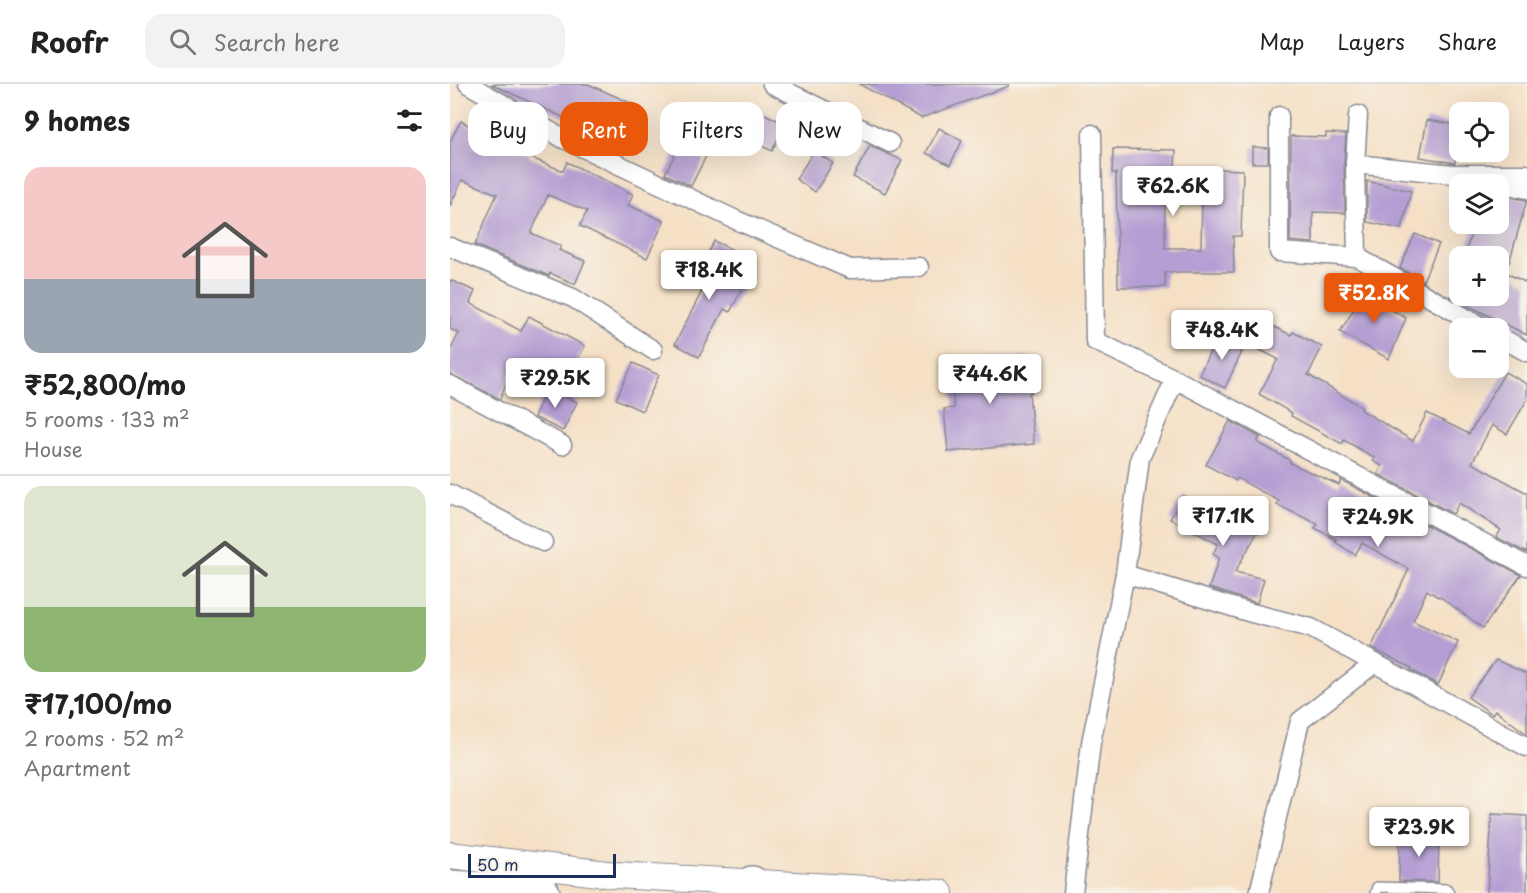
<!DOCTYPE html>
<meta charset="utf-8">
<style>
body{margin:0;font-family:"Playpen Sans",sans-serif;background:#f2f2f2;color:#222;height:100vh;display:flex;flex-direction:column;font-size:22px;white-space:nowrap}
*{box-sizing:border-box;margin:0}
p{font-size:20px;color:#767676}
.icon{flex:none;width:33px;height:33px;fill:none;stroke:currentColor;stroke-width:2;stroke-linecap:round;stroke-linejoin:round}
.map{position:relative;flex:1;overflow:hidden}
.panel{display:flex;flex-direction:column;background:#fff;width:450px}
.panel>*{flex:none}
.top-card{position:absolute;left:18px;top:18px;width:570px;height:54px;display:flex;gap:12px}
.fabs{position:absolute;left:999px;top:18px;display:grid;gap:12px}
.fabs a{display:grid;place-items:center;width:60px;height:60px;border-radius:12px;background:#fff;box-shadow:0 6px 24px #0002;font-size:30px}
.scale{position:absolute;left:18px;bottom:15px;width:148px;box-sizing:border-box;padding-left:6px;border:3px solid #1b2f5e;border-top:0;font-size:16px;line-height:21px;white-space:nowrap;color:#1b2f5e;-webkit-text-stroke:4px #f7f3e8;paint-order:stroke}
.price{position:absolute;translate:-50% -51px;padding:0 14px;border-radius:6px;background:#fff;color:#222;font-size:20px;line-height:39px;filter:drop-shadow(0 2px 3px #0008)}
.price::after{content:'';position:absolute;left:50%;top:36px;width:18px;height:14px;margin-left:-9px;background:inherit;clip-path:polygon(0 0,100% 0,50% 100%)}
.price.on{background:#ea580c;color:#fff}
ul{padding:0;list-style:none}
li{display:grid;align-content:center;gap:12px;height:318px;padding:0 24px}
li+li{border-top:2px solid #e0e0e0}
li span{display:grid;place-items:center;height:186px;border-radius:18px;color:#555}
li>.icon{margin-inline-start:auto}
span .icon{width:108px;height:108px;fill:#fffc;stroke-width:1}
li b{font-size:26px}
h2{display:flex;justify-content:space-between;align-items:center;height:72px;padding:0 24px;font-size:26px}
.chip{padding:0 21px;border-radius:18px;background:#fff;box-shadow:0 6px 24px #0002;font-size:21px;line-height:54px}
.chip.on{background:#ea580c;color:#fff}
header{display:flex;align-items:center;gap:36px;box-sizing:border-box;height:84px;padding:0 30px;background:#fff;border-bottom:2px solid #e0e0e0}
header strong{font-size:28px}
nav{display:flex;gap:33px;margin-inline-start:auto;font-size:21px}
.search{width:420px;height:54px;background:#f2f2f2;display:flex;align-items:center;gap:15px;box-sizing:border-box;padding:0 21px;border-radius:18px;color:#767676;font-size:22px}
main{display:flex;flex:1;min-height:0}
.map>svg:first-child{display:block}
.building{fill:#b49ed3;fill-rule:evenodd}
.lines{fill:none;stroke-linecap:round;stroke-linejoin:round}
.lane-casing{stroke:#888892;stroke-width:12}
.street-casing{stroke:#888892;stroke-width:21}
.secondary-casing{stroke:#888892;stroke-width:28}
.highway-casing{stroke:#888892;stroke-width:36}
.lane{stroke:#fff;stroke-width:9}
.street{stroke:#fff;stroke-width:18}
.secondary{stroke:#fff;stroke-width:26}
.highway{stroke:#fff;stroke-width:33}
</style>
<header>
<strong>Roofr</strong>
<div class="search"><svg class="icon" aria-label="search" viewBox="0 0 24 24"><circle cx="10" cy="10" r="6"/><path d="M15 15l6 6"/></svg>Search here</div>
<nav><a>Map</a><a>Layers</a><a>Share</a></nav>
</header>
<main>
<section class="panel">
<h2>9 homes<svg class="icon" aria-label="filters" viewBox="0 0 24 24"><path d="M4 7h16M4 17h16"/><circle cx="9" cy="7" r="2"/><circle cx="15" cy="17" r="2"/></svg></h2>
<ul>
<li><span style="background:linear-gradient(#f6c9c9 60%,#9aa5b1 0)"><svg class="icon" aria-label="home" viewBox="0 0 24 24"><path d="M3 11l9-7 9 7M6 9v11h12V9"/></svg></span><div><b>₹52,800/mo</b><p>5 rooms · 133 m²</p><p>House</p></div></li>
<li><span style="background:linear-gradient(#dfe7d0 65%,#8fb573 0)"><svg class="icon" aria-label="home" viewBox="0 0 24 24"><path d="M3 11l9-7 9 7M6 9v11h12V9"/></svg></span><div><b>₹17,100/mo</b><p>2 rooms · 52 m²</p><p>Apartment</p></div></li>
</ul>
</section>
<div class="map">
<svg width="1077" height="809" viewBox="0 0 1077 809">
<rect width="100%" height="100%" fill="#f7f3e8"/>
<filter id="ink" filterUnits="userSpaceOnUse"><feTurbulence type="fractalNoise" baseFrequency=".0167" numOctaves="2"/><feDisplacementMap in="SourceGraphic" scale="12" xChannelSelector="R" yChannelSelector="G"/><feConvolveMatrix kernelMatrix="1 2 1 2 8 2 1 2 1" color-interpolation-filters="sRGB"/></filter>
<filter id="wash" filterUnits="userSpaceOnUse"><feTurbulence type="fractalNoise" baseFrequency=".008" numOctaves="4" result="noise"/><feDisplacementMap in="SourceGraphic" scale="24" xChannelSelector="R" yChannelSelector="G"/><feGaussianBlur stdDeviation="1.35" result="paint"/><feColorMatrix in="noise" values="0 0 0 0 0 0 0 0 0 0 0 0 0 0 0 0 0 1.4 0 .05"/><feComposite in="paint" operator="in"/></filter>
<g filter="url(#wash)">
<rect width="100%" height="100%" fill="#f5e0c6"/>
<g id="blocks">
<g class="building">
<path d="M41 0H138L185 21 165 65 135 52 139 45Z"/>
<path d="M409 0H559V2L471 34Z"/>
<path d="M311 28 335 40 322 67 298 55Z"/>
<path d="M977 36 1008 41 1005 79 970 73Z"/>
<path d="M11 37 48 57 80 71 79 73 113 87 117 78 183 110 178 121 214 137 197 174 130 142 137 127 98 111 81 149 111 162 109 166 135 177 125 200 100 189 99 192 25 161 47 110 12 96 0 122V57Z"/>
<path d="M489 44 512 57 500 81 476 69Z"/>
<path d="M876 49 896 50 894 79 895 129 863 128V159L840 157 841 52 876 53Z"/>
<path d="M233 54 259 66 241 102 215 90Z"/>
<path d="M420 62 452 76 435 109 403 93Z"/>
<path d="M802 63 818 64V79H802Z"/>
<path d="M663 65 726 66 725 83 793 86 791 152H783L784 188H715V203H668L666 89H662ZM715 110 752 112 751 164H715Z"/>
<path d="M364 67 383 79 365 108 346 95Z"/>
<path d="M917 97 961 107 952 145 917 138Z"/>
<path d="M1048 111 1077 116 1059 179 1048 176V172H1036L1016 167 1024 140H1048Z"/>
<path d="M965 150 989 160 973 197 950 184Z"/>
<path d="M264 157 283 166 270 194 292 205 280 228 274 225 249 273 225 260 253 205 243 200Z"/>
<path d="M1048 185 1077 199V251L999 212H1048Z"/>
<path d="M0 196 25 207 20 219 71 247 79 232 135 262 113 301 66 276 50 315 0 290V267L9 249 0 245Z"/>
<path d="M916 205 939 219 937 223 956 234 939 275 890 248Z"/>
<path d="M808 235 841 251 843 248 872 263 858 291 912 323 911 326 963 357 977 329 1019 350 1055 288 1077 300V316L1057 350 1042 341 1022 379 1077 409V469L1046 453 1051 446 1009 419 1003 430 928 390 932 382 923 377 925 374 894 356 892 360 841 332 842 329 809 310 828 275 796 259Z"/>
<path d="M768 251 794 263 775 304 749 291Z"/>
<path d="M578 272 581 309H579L584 360 498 368 494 325 504 324 500 278Z"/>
<path d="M183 279 209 291 192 327 166 315Z"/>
<path d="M97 304 127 318 113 347 84 333Z"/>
<path d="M780 337 810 353 807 358 841 377 840 379 889 401 891 396 1071 491 1033 544 989 512 988 513 977 506 963 537 1008 558 988 601 961 586 962 584 921 564 959 485 912 459 905 471 885 458 887 456 865 444 868 440 827 421 829 417 787 394 786 397 756 381Z"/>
<path d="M733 412 764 428 767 423 781 431 780 433 807 449 785 488 814 495 807 519 759 504 769 474 763 470 768 460 720 435Z"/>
<path d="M1046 576 1077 590V650L1045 626 1042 630 1018 613Z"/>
<path d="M1042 730 1077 732V809H1037Z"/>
<path d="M950 751 989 752 988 798 949 797Z"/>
</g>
</g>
</g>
<g filter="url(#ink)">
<use href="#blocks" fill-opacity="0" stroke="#888892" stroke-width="1.5"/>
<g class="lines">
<g class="lane-casing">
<path id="lane" d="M925 809 927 803 997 805 999 809"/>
</g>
<g class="street-casing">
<g id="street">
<path d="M18 0 112 54 286 136 400 185 469 183"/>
<path d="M322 0 440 59"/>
<path d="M829 32V168L907 173 1034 244"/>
<path d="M642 50 645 257 725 295"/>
<path d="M905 80 1003 90H1077"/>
<path d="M1043 98 1077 105"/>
<path d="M0 163 123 214 203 266"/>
<path d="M907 173 905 80 908 31"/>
<path d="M1048 252 1077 268"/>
<path d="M0 301 112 361"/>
<path d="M0 410 93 458"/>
<path d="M675 490 798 528 861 544 1077 663"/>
<path d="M623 809 641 659 675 490 690 374 725 295 1077 482"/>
<path d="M809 809 850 637 925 579"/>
</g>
</g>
<g class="secondary-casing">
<path id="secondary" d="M0 771 165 791 490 809"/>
</g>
<g class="highway-casing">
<g id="highway">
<path d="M0 803 93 809"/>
<path d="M302 809V799"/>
</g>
</g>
<use href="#lane" class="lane"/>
<use href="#street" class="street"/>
<use href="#secondary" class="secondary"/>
<use href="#highway" class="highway"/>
</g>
</g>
</svg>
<div class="fabs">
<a><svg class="icon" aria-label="locate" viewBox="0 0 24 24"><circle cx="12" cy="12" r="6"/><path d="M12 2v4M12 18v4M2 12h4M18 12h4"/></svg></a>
<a><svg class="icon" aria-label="layers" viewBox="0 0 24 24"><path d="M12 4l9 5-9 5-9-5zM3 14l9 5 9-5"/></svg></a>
<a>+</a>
<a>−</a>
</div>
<div class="scale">50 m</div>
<b class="price" style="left:723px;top:133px">₹62.6K</b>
<b class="price" style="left:259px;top:217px">₹18.4K</b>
<b class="price on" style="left:924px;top:240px">₹52.8K</b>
<b class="price" style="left:772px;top:277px">₹48.4K</b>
<b class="price" style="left:540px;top:321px">₹44.6K</b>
<b class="price" style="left:105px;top:325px">₹29.5K</b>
<b class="price" style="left:773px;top:463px">₹17.1K</b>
<b class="price" style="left:928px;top:464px">₹24.9K</b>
<b class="price" style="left:969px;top:774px">₹23.9K</b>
<div class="top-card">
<a class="chip">Buy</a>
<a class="chip on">Rent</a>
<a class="chip">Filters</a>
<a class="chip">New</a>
</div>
</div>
</main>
